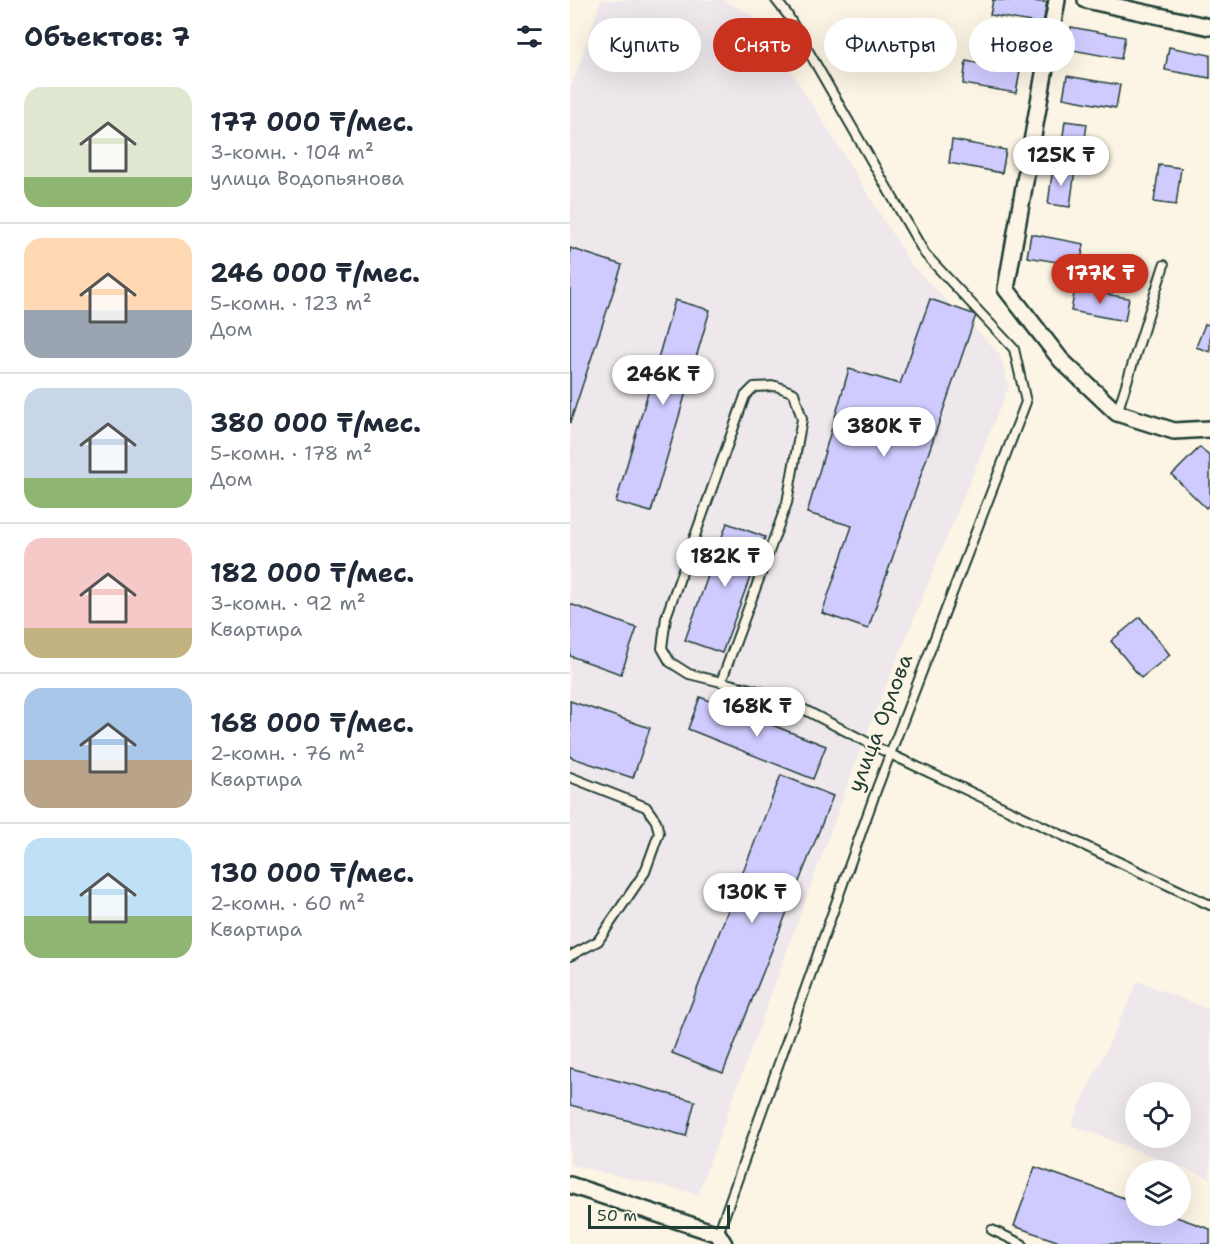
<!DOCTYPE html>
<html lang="ru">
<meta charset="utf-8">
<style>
body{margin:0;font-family:"Shantell Sans",sans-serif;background:#f2f2f3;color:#1f2937;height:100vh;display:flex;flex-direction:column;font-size:22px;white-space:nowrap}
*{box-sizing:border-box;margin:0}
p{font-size:20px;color:#747a83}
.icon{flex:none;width:33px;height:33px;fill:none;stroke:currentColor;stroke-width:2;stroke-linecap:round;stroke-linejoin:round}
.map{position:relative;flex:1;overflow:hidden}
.sheet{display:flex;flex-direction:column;background:#fff;width:570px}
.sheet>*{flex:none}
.hud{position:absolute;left:18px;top:18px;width:531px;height:54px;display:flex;gap:12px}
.controls{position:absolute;left:555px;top:1082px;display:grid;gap:12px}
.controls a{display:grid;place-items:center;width:66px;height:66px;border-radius:50%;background:#fff;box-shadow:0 6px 24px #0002;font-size:30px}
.scale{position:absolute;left:18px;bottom:15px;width:142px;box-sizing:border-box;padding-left:6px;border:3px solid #1f3d34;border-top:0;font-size:16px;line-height:21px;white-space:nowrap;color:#1f3d34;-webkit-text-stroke:4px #fcf5e5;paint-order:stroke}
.price{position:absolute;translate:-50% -51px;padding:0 14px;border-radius:21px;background:#fff;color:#222;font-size:20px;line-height:39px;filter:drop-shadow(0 2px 3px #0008)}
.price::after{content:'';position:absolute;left:50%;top:36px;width:18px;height:14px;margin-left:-9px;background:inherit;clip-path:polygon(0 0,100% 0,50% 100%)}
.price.selected{background:#c8321e;color:#fff}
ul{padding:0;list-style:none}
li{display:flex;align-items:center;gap:18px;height:150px;padding:0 24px}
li+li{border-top:2px solid #e0e1e3}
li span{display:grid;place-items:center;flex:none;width:168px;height:120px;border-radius:18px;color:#555}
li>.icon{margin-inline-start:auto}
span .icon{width:72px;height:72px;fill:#fffc;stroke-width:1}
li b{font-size:26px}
h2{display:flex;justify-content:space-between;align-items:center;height:72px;padding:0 24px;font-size:26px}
.tag{padding:0 21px;border-radius:27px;background:#fff;box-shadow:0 6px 24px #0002;font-size:21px;line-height:54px}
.tag.selected{background:#c8321e;color:#fff}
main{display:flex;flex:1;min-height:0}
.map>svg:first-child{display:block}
.built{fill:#eee8ec;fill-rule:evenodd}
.building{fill:#cfcbfe;stroke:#1f3d34;stroke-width:1.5}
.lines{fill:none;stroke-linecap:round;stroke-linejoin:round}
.service-casing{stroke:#1f3d34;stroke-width:12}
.minor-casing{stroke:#1f3d34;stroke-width:20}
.service{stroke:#fcf5e5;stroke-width:8}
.minor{stroke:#fcf5e5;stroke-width:15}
.labels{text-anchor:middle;stroke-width:4.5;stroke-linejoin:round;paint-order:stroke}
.street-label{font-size:21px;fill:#1f3d34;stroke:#fcf5e5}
</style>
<main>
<section class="sheet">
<h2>Объектов: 7<svg class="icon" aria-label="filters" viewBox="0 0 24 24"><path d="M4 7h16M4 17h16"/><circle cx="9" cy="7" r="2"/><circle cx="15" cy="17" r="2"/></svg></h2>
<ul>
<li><span style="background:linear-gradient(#dfe7d0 75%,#8fb573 0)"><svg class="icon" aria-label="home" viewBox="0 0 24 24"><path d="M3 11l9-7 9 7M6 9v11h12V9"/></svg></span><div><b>177 000 ₸/мес.</b><p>3-комн. · 104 m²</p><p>улица Водопьянова</p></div></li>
<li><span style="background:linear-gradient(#ffd9b3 60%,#9aa5b1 0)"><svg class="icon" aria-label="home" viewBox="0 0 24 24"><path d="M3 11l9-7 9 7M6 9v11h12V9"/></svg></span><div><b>246 000 ₸/мес.</b><p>5-комн. · 123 m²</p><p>Дом</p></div></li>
<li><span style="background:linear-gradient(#c9d6e8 75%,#8fb573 0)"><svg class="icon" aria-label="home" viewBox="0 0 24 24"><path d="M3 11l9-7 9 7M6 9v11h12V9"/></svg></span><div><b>380 000 ₸/мес.</b><p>5-комн. · 178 m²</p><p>Дом</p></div></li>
<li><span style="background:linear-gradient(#f6c9c9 75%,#c2b280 0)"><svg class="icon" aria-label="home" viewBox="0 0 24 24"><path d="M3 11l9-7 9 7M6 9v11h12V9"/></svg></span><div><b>182 000 ₸/мес.</b><p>3-комн. · 92 m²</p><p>Квартира</p></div></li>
<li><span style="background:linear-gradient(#a9c7e8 60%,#b9a48a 0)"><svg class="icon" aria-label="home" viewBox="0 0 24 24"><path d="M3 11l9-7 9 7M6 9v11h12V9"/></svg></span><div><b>168 000 ₸/мес.</b><p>2-комн. · 76 m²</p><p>Квартира</p></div></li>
<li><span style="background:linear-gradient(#bfe0f5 65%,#8fb573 0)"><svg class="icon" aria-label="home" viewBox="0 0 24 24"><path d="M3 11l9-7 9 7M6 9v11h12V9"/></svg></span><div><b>130 000 ₸/мес.</b><p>2-комн. · 60 m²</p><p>Квартира</p></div></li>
</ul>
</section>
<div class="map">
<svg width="640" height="1244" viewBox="0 0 640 1244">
<rect width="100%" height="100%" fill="#fcf5e5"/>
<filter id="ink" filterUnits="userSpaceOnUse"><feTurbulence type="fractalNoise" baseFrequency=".0167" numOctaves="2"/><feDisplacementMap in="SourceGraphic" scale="12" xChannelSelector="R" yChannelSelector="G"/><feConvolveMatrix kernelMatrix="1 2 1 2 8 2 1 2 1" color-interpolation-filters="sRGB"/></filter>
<g filter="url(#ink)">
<g class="built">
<path d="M31 0H153L184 16 250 116 342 266 429 353 439 386 296 735 128 1194 0 1165V91Z"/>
<path d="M568 981 640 1010V1178L501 1125ZM566 1092H610V1137H566Z"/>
</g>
<g class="building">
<path d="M423 0 477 2 473 24 420 15Z"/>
<path d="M501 27 555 37 551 59 497 49Z"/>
<path d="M599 47 640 55V78L595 70Z"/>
<path d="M396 61 450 71 446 93 393 84Z"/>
<path d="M497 76 550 85 546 108 493 98Z"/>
<path d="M495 121 517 124 512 161 490 158Z"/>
<path d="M382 140 436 150 432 173 379 163Z"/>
<path d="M589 165 611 168 606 205 584 202Z"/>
<path d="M483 167 505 170 500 207 478 204Z"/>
<path d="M461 234 514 244 510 266 457 257Z"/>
<path d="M0 248 52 265 0 423Z"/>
<path d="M505 289 559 298 555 321 501 311Z"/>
<path d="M360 299 406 315 298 629 252 613 282 526 237 513 279 369 330 384Z"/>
<path d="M105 300 140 310 81 512 46 502Z"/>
<path d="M635 324 640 325V352L626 347Z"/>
<path d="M630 447 640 457V504L636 508 602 475Z"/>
<path d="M157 523 195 537 152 653 115 640Z"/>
<path d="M0 604 67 628 51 674 0 656Z"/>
<path d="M570 617 600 655 571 678 541 641Z"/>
<path d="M130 697 256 746 243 779 118 729Z"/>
<path d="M0 701 80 728 63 778 0 757Z"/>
<path d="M211 775 263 796 153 1073 102 1053Z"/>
<path d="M0 1068 125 1101 116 1136 0 1105Z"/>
<path d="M465 1167 566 1202V1215H601L640 1229V1244H495L444 1226Z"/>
</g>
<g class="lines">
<g class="service-casing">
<g id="service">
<path d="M547 413 594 265"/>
<path d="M151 682 217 503 232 419 224 393 206 386 184 387 175 396 96 617 92 648 100 662 119 674 208 696 320 754 640 905"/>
<path d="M0 777 76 807 86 821 89 833 75 872 28 941 0 956"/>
<path d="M422 1230 452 1244"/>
<path d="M148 1234 307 788 456 402 444 349 355 254 217 14 206 0"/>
</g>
</g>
<g class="minor-casing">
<g id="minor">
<path d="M487 0 436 289 491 360 547 413 604 431 640 429"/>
<path d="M516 0 640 27"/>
<path d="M0 1185 148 1234 154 1244"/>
</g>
</g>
<use href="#service" class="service"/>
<use href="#minor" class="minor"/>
</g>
</g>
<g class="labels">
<g class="street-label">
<text transform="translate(310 723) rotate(-69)" y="7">улица Орлова</text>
</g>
</g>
</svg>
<div class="controls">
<a><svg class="icon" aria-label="locate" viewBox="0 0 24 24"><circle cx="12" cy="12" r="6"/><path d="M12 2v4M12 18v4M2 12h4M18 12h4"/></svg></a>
<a><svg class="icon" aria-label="layers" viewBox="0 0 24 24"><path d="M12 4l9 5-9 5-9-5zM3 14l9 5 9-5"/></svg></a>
</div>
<div class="scale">50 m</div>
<b class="price" style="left:491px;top:187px">125K ₸</b>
<b class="price selected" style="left:530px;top:305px">177K ₸</b>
<b class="price" style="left:93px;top:406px">246K ₸</b>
<b class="price" style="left:314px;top:458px">380K ₸</b>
<b class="price" style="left:155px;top:588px">182K ₸</b>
<b class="price" style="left:187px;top:738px">168K ₸</b>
<b class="price" style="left:182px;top:924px">130K ₸</b>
<div class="hud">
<a class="tag">Купить</a>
<a class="tag selected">Снять</a>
<a class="tag">Фильтры</a>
<a class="tag">Новое</a>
</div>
</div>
</main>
